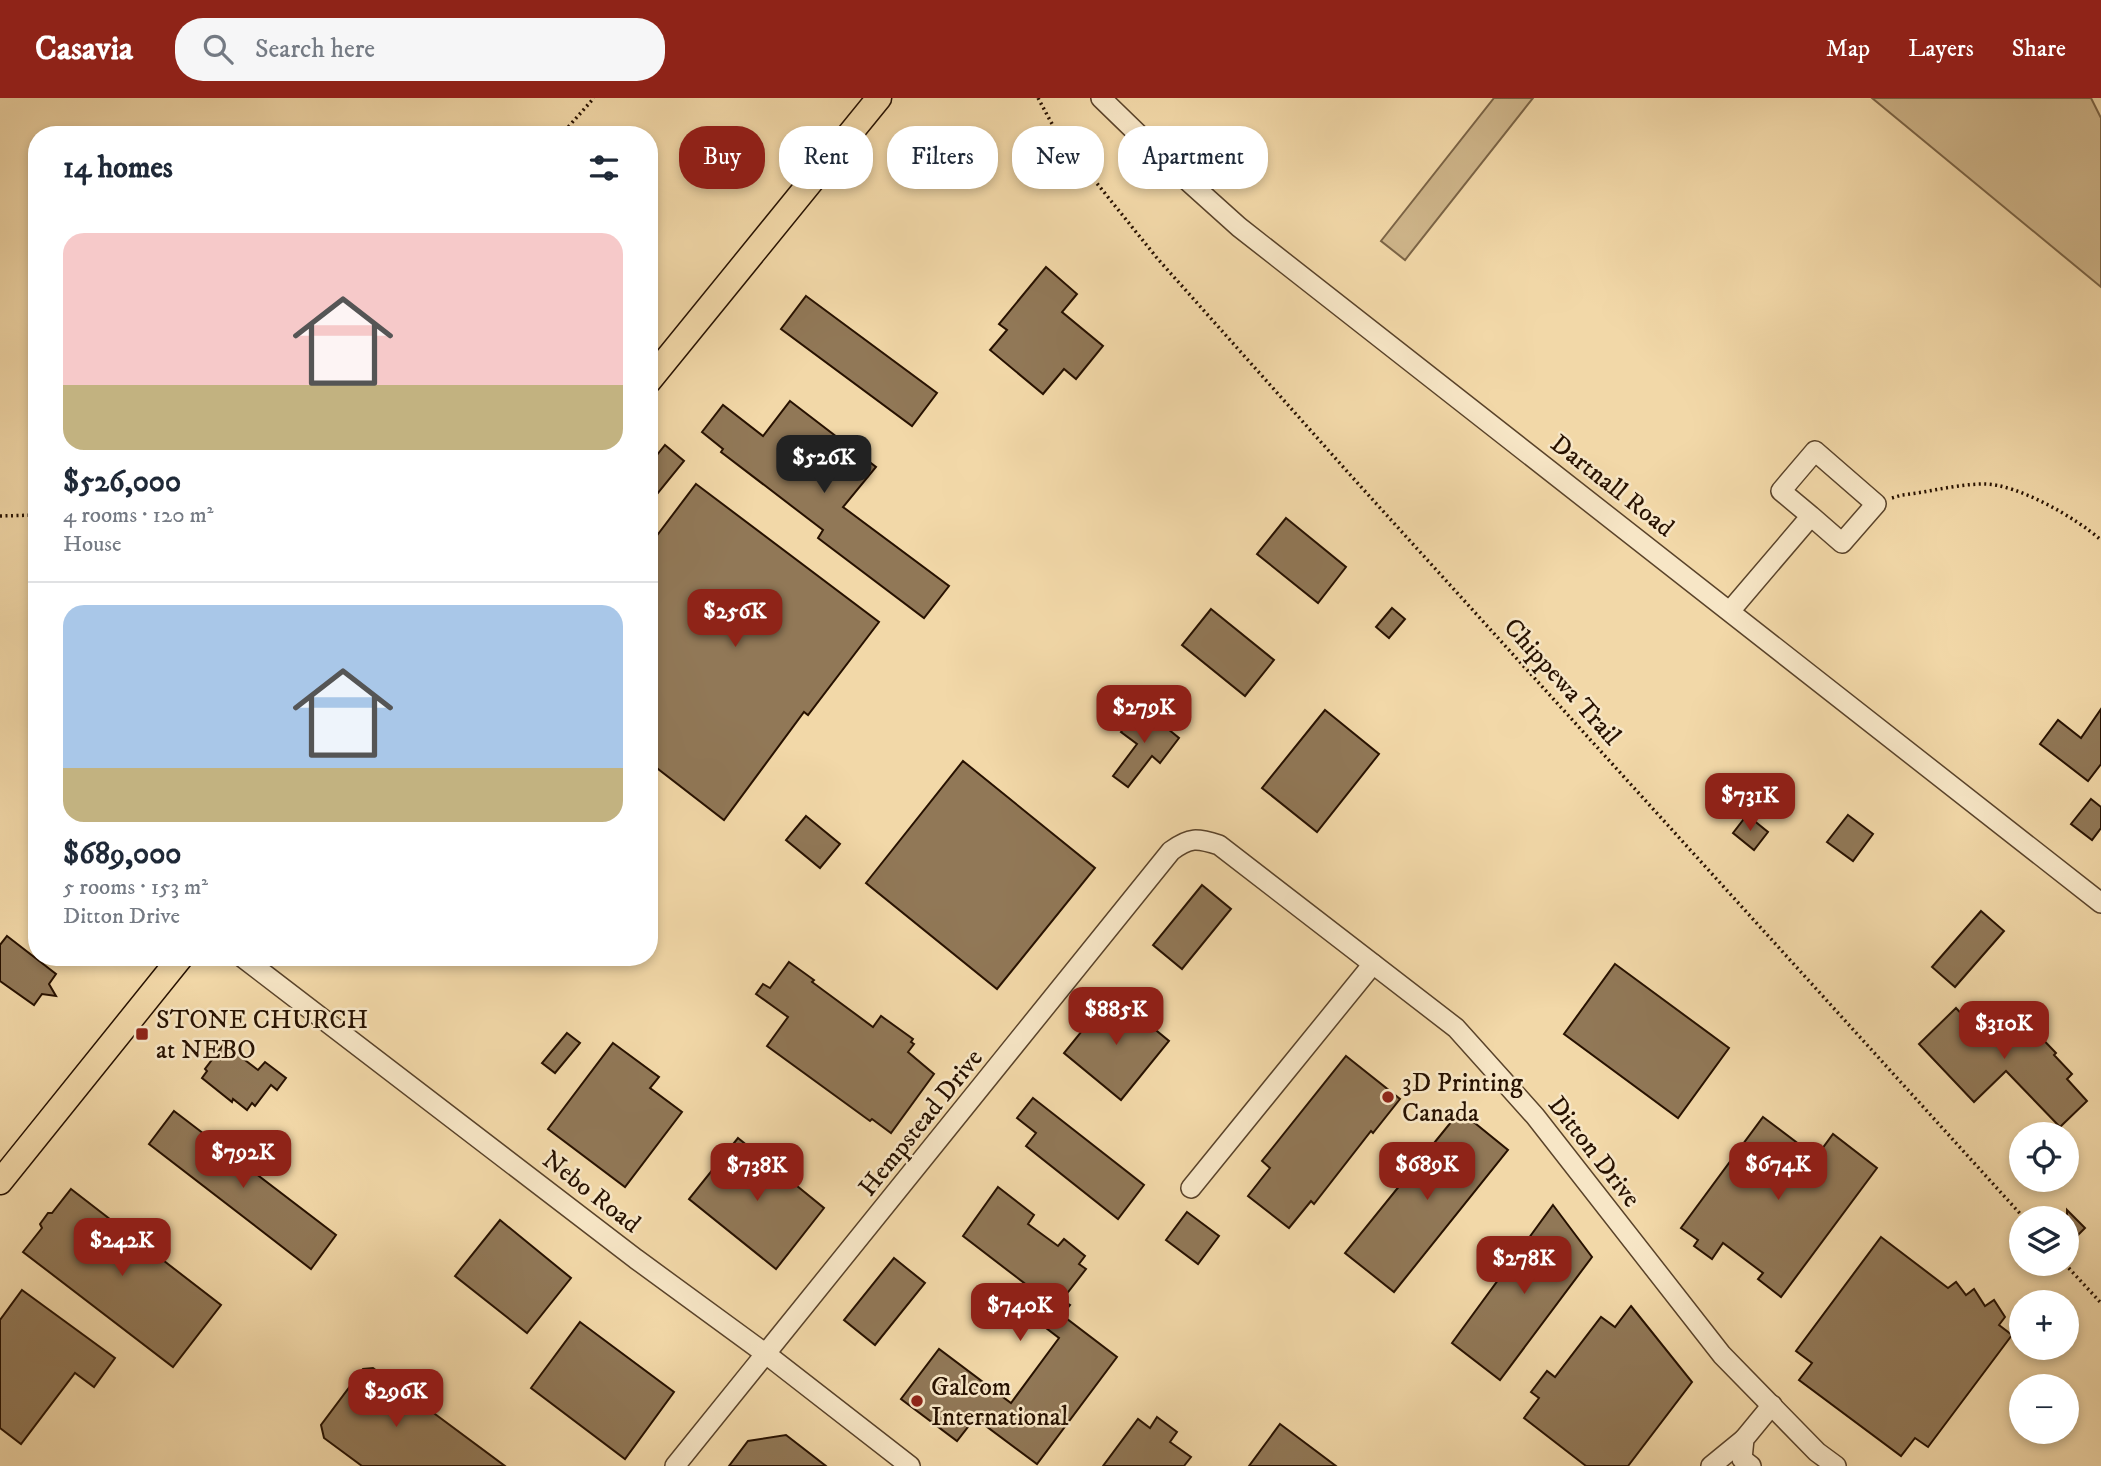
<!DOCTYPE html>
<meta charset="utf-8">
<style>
body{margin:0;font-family:"IM FELL DW Pica",serif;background:#f6f6f7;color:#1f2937;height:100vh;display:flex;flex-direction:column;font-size:26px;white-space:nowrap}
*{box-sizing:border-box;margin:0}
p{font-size:23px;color:#747a83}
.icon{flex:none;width:38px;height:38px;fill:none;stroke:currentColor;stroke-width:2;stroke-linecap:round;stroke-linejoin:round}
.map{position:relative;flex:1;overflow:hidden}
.panel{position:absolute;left:28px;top:28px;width:630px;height:840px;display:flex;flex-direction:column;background:#fff;border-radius:28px;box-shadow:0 4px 10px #0003}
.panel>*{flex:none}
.banner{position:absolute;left:679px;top:28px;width:665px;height:63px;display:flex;gap:14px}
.tools{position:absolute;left:2009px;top:1024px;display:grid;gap:14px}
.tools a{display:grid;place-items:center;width:70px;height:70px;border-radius:50%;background:#fff;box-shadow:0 4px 10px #0003;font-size:35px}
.price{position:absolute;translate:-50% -60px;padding:0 16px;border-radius:14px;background:#8f2418;color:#fff;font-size:23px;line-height:46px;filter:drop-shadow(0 2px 4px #0008)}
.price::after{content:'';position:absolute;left:50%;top:42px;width:21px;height:16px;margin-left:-10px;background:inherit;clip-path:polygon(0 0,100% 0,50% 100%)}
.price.active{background:#222;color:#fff}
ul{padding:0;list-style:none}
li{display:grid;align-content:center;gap:14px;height:371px;padding:0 35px}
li+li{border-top:2px solid #e0e1e3}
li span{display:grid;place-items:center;height:217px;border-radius:21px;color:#555}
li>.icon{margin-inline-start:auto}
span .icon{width:126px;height:126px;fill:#fffc;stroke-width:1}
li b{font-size:30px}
h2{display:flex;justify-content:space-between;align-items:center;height:84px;padding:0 35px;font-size:30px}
.pill{padding:0 24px;border-radius:28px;background:#fff;box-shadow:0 4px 10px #0003;font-size:24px;line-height:63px}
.pill.active{background:#8f2418;color:#fff}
header{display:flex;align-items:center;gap:42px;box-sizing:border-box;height:98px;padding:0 35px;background:#8f2418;color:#fff}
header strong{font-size:33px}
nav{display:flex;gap:38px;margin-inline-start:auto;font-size:24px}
.search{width:490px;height:63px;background:#f6f6f7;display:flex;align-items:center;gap:18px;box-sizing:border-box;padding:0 24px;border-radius:28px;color:#747a83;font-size:26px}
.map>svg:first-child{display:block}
.green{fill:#cfb68b;stroke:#7b6446;stroke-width:2}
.building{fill:#917857;stroke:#271100;stroke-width:2}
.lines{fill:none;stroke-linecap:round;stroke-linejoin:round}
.minor-casing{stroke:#5a432a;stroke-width:22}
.major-casing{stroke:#271100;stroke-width:27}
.path{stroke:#271100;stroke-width:3.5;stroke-dasharray:2 3.5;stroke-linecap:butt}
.minor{stroke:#f7e6c6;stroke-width:19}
.major{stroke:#f2d8a8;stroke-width:24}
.poi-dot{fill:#8f2418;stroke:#f7e6c6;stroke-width:2.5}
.labels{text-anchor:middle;stroke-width:5;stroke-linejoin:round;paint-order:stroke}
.street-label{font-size:26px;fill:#271100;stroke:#f7e6c6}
.poi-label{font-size:26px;fill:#271100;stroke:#f7e6c6;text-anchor:start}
</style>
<header>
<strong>Casavia</strong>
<div class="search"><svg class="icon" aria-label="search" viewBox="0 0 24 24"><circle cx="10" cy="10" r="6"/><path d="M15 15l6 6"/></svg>Search here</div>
<nav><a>Map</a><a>Layers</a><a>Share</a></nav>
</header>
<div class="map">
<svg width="2101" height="1368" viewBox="0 0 2101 1368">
<rect width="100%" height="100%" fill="#f2d8a8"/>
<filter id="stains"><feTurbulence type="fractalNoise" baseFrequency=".00286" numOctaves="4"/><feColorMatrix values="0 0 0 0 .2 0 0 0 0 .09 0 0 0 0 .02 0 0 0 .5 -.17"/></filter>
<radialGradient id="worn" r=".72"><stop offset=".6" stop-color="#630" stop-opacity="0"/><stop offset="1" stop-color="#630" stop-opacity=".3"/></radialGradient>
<g class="green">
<path d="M1494 0H1533L1405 162 1381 143Z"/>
<path d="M1872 0H2091L2101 20V189Z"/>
</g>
<g class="building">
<path d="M1046 169 1077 196 1062 214 1103 248 1076 281 1064 271 1043 296 990 252 1007 232 999 226Z"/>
<path d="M806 198 937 295 912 328 781 231Z"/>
<path d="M790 303 876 369 843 409 949 488 924 520 818 440 823 432 721 354 723 351 702 334 723 307 763 338Z"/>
<path d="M665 347 684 363 649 406V367Z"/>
<path d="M696 386 879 524 808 617 804 614 724 722 649 664V448Z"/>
<path d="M1286 420 1346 469 1318 505 1257 456Z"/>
<path d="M1392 510 1405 521 1389 540 1376 529Z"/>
<path d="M1211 511 1274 562 1245 598 1182 547Z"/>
<path d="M1141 609 1179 640 1160 665 1152 658 1128 689 1113 678 1137 646 1121 634Z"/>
<path d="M2101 611V666L2088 683 2040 646 2058 622 2081 640Z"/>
<path d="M1325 612 1379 656 1317 734 1262 690Z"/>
<path d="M963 663 1095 770 997 891 866 785Z"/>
<path d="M2091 701 2101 709V730L2092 742 2071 726Z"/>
<path d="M1747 717 1768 734 1754 752 1733 735Z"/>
<path d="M1848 717 1873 736 1853 763 1827 744Z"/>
<path d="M806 718 840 746 820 770 786 742Z"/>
<path d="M1202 787 1231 811 1182 871 1153 847Z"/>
<path d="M1981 813 2004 833 1955 889 1932 869Z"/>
<path d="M7 838 56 876 49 886 56 898 42 896 34 907 0 883V847Z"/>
<path d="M789 864 814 882 812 884 873 929 881 918 913 941 911 944 914 946 908 954 934 976 891 1035 872 1021 870 1023 767 948 788 919 756 896 763 886 770 890Z"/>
<path d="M1615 866 1729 950 1678 1020 1564 936Z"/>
<path d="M1112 896 1169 943 1121 1002 1064 955Z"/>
<path d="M2009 906 2056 955 2054 957 2072 976 2067 981 2087 1003 2060 1029 2006 973 1974 1004 1919 946 1956 910 1979 935Z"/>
<path d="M567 935 580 945 555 975 542 965Z"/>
<path d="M613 945 659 979 650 990 682 1014 625 1089 548 1031Z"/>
<path d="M224 946 258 972 265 964 286 980 277 992 271 987 255 1008 252 1005 247 1012 233 1001 232 1004 202 980 207 973 205 971Z"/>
<path d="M1346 958 1400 1001 1373 1035 1371 1033 1314 1106 1311 1103 1289 1130 1248 1098 1270 1070 1262 1063Z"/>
<path d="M1033 1000 1144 1087 1118 1121 1026 1048 1036 1035 1017 1020Z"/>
<path d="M174 1013 336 1137 311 1171 149 1046Z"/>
<path d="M1460 1013 1508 1052 1394 1194 1345 1155Z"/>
<path d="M1763 1019 1816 1059 1833 1036 1877 1070 1781 1199 1758 1181 1763 1175 1723 1145 1712 1161 1694 1148 1698 1142 1681 1130Z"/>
<path d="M738 1040 824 1110 776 1171 689 1101Z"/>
<path d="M998 1089 1034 1117 1028 1126 1058 1148 1064 1141 1085 1158 1079 1166 1086 1171 1062 1202 1070 1207 1062 1217 1117 1259 1037 1366 975 1320 957 1343 901 1301 939 1251 1011 1305 1059 1240 1033 1220 1038 1213 1019 1199 1028 1188 963 1138Z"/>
<path d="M71 1091 221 1207 173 1269 23 1154 42 1130 40 1126 48 1115H52Z"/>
<path d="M1553 1107 1592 1159 1500 1282 1452 1245Z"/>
<path d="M2067 1112 2085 1130 2067 1148Z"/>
<path d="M1187 1114 1219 1138 1198 1166 1166 1142Z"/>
<path d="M500 1122 571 1180 527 1235 455 1178Z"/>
<path d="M1881 1139 1948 1190 1956 1184 1966 1197 1974 1191 1985 1208 1994 1202 2005 1219 1999 1227 2012 1237 1928 1349 1915 1340 1901 1358 1799 1282 1812 1265 1796 1253Z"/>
<path d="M894 1160 925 1185 875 1247 844 1222Z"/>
<path d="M22 1192 115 1260 94 1289 75 1275 21 1346 0 1330V1222Z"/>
<path d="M1631 1208 1692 1284 1628 1368H1586L1524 1320 1539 1300 1531 1294 1547 1273 1555 1279 1601 1219 1615 1229Z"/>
<path d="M580 1224 674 1294 625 1361 531 1290Z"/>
<path d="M373 1270 505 1368H362L324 1340 321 1327 363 1271Z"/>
<path d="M1157 1319 1177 1334 1170 1344 1191 1359 1184 1368H1103L1138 1321 1150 1330Z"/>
<path d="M1280 1326 1336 1368H1249Z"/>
<path d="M786 1337 826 1368H729L748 1343Z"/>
</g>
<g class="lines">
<g class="minor-casing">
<g id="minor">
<path d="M1101 0 1170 67 1239 129 2101 805"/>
<path d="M1730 513 1811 418 1781 393 1815 353 1876 406 1842 445 1811 418"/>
<path d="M242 859 636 1161 766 1256 910 1368"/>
<path d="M1191 1090 1373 866"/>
<path d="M675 1368 1171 753C1190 739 1197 740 1219 747L1456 930 1535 1018 1722 1257 1817 1354 1836 1368"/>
<path d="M1711 1368 1744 1341"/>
<path d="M1751 1368 1742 1361 1744 1341 1772 1307"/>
</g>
</g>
<g class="major-casing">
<g id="major">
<path d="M649 283 879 0"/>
<path d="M0 1084 181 859"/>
</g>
</g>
<g class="path">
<path d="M1038 0 1058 37 1157 160 1353 380 2024 1120"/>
<path d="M561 37 594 0"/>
<path d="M1892 400 1902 397C1930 394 1957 386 1984 386 2018 386 2076 420 2101 442"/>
<path d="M0 418 37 417"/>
<path d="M2065 1166 2101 1205"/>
</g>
<use href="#minor" class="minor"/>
<use href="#major" class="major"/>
</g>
<g class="poi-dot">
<rect x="135" y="929" width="14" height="14" rx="3.5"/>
<circle cx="1388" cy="999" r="7"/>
<circle cx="917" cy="1303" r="7"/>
</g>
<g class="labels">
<g class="street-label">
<text transform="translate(1613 387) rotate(38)" y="9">Dartnall Road</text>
<text transform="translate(1563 583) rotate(48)" y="9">Chippewa Trail</text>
<text transform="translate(920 1024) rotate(-51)" y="9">Hempstead Drive</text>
<text transform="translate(1595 1053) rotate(52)" y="9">Ditton Drive</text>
<text transform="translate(592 1093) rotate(38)" y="9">Nebo Road</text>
</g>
<g class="poi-label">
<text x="156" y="930">STONE CHURCH<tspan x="156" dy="30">at NEBO</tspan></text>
<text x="1402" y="993">3D Printing<tspan x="1402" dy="30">Canada</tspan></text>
<text x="931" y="1297">Galcom<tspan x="931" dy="30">International</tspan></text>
</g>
</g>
<rect width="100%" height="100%" filter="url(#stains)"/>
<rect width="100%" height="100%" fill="url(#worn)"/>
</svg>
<div class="tools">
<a><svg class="icon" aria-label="locate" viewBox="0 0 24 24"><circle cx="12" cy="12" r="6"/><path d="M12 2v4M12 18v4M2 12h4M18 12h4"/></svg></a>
<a><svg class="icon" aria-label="layers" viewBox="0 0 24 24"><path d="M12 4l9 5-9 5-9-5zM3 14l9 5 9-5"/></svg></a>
<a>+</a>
<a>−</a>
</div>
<b class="price active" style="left:824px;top:397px">$526K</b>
<b class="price" style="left:735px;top:551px">$256K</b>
<b class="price" style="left:1144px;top:647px">$279K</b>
<b class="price" style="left:1750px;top:735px">$731K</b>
<b class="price" style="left:1116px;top:949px">$885K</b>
<b class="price" style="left:2004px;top:963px">$310K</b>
<b class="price" style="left:243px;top:1092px">$792K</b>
<b class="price" style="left:1427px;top:1104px">$689K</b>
<b class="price" style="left:1778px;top:1104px">$674K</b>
<b class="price" style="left:757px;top:1105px">$738K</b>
<b class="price" style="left:122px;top:1180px">$242K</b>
<b class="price" style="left:1524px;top:1198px">$278K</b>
<b class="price" style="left:1020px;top:1245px">$740K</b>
<b class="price" style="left:396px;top:1331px">$296K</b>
<div class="banner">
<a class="pill active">Buy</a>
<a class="pill">Rent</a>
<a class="pill">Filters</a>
<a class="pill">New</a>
<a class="pill">Apartment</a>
</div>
<section class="panel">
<h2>14 homes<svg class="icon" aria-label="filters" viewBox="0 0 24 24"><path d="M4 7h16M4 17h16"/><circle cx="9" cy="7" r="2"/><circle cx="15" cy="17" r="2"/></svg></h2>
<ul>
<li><span style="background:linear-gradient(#f6c9c9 70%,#c2b280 0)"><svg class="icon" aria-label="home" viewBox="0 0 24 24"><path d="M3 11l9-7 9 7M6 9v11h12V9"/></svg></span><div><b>$526,000</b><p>4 rooms · 120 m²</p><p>House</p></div></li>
<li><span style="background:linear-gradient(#a9c7e8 75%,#c2b280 0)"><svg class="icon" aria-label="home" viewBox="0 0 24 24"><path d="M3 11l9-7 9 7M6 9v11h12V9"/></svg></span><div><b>$689,000</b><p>5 rooms · 153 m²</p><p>Ditton Drive</p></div></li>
</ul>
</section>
</div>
